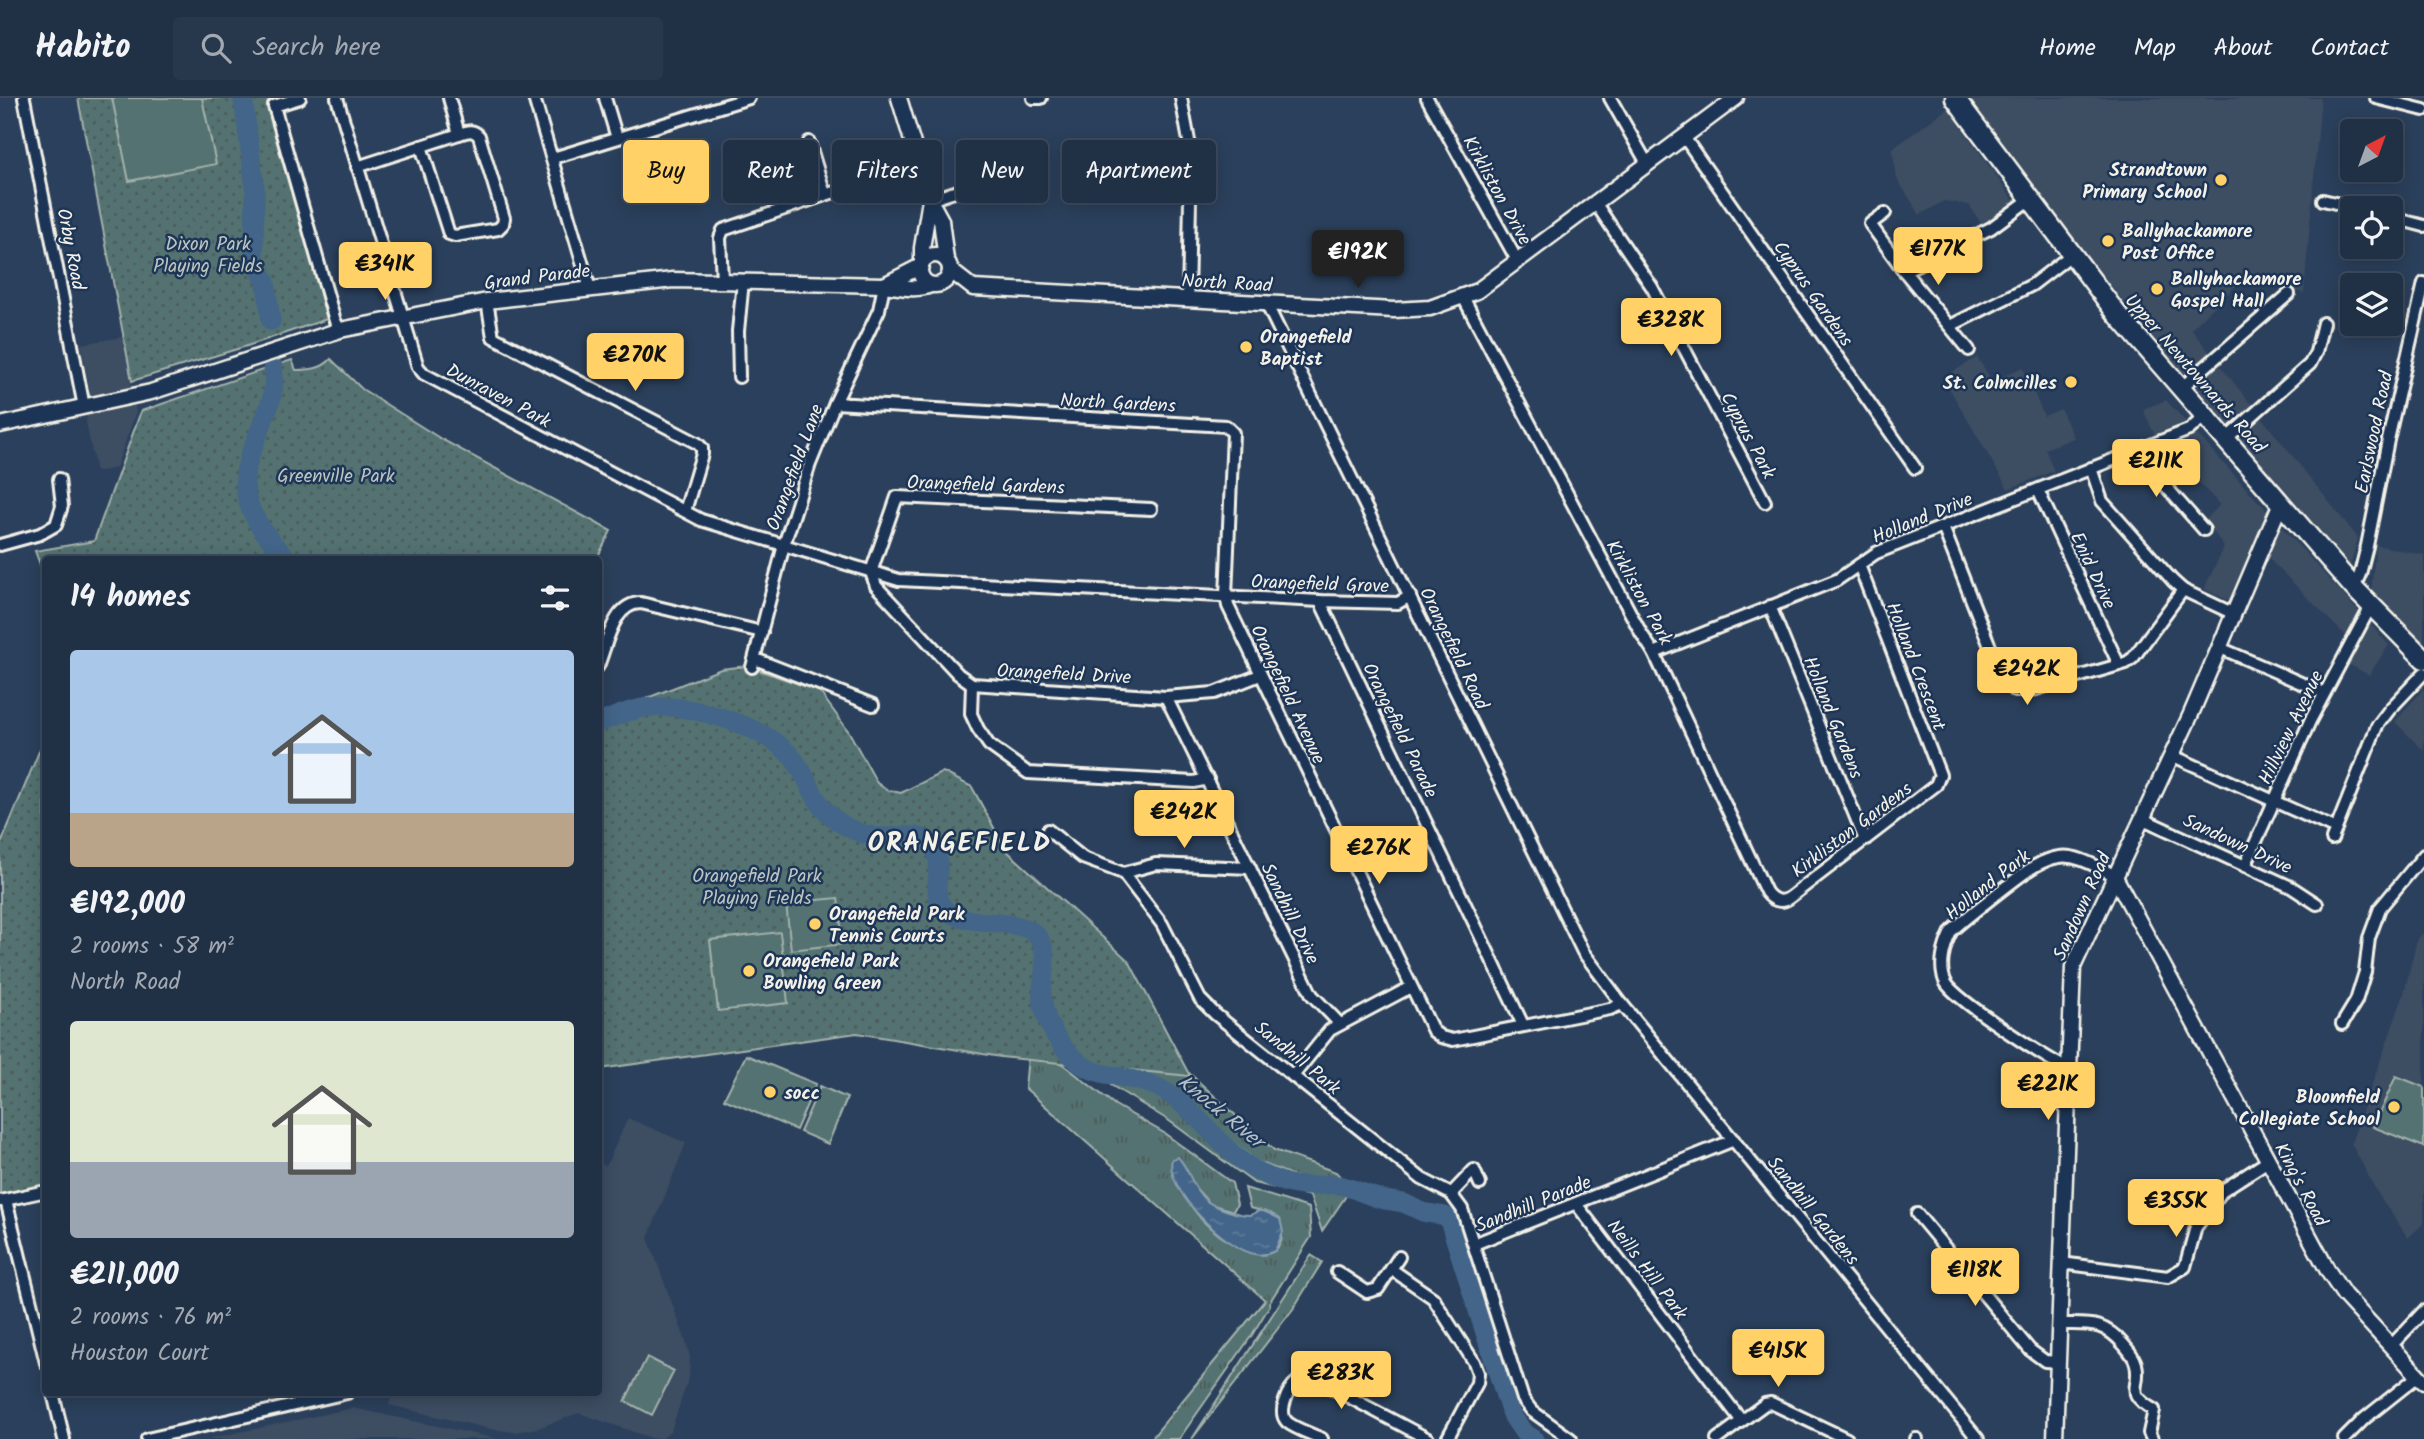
<!DOCTYPE html>
<meta charset="utf-8">
<style>
body{margin:0;font-family:Kalam,sans-serif;background:#28384c;color:#f1f3f6;height:100vh;display:flex;flex-direction:column;font-size:26px;white-space:nowrap}
*{box-sizing:border-box;margin:0}
p{font-size:23px;color:#a2a9b3}
.icon{flex:none;width:38px;height:38px;fill:none;stroke:currentColor;stroke-width:2;stroke-linecap:round;stroke-linejoin:round}
.map{position:relative;flex:1;overflow:hidden}
.drawer{position:absolute;left:42px;top:458px;width:560px;height:840px;display:flex;flex-direction:column;background:#203045;border-radius:7px;box-shadow:0 4px 18px #0003,0 0 0 2px #3d4b5e}
.drawer>*{flex:none}
.hud{position:absolute;left:623px;top:42px;width:665px;height:63px;display:flex;gap:14px}
.needle{width:46px;rotate:41deg}
.fabs{position:absolute;left:2340px;top:21px;display:grid;gap:14px}
.fabs a{display:grid;place-items:center;width:63px;height:63px;border-radius:7px;background:#203045;box-shadow:0 4px 18px #0003,0 0 0 2px #3d4b5e;font-size:35px}
.price{position:absolute;translate:-50% -60px;padding:0 16px;border-radius:7px;background:#ffd166;color:#111;font-size:23px;line-height:46px;filter:drop-shadow(0 2px 4px #0008)}
.price::after{content:'';position:absolute;left:50%;top:42px;width:21px;height:16px;margin-left:-10px;background:inherit;clip-path:polygon(0 0,100% 0,50% 100%)}
.price.active{background:#222;color:#fff}
ul{padding:0;list-style:none}
li{display:grid;align-content:center;gap:14px;height:371px;padding:0 28px}
li span{display:grid;place-items:center;height:217px;border-radius:7px;color:#555}
li>.icon{margin-inline-start:auto}
span .icon{width:126px;height:126px;fill:#fffc;stroke-width:1}
li b{font-size:30px}
h2{display:flex;justify-content:space-between;align-items:center;height:84px;padding:0 28px;font-size:30px}
.tag{padding:0 24px;border-radius:7px;background:#203045;box-shadow:0 4px 18px #0003,0 0 0 2px #3d4b5e;font-size:24px;line-height:63px}
.tag.active{background:#ffd166;color:#111}
header{display:flex;align-items:center;gap:42px;box-sizing:border-box;height:98px;padding:0 35px;background:#203045;border-bottom:2px solid #3d4b5e}
header strong{font-size:33px}
nav{display:flex;gap:38px;margin-inline-start:auto;font-size:24px}
.search{width:490px;height:63px;background:#28384c;display:flex;align-items:center;gap:18px;box-sizing:border-box;padding:0 24px;border-radius:7px;color:#a2a9b3;font-size:26px}
.map>svg:first-child{display:block}
.built{fill:#3c4d62}
.grass{fill:url(#grass-tufts);stroke:#a4b2ac;stroke-width:2}
.park{fill:url(#park-dots);stroke:#a4b2ac;stroke-width:2}
.garden{fill:#537271;stroke:#a4b2ac;stroke-width:2}
.water{fill:url(#water-ripples);stroke:#899daf;stroke-width:2}
.lines{fill:none;stroke-linecap:round;stroke-linejoin:round}
.river{stroke:#426589;stroke-width:19}
.minor-casing{stroke:#f4f1e8;stroke-width:16}
.tertiary-casing{stroke:#f4f1e8;stroke-width:19}
.primary-casing{stroke:#f4f1e8;stroke-width:23}
.minor{stroke:#1d3557;stroke-width:10}
.tertiary{stroke:#1d3557;stroke-width:14}
.primary{stroke:#1d3557;stroke-width:18}
.poi-dot{fill:#ffd166;stroke:#1d3557;stroke-width:2.5}
.labels{text-anchor:middle;stroke-width:5;stroke-linejoin:round;paint-order:stroke}
.poi-label{font-size:19px;font-weight:bold;fill:#f4f1e8;stroke:#1d3557;text-anchor:start}
.street-label{font-size:19px;fill:#f4f1e8;stroke:#1d3557}
.park-label{font-size:19px;fill:#bcc5be;stroke:#1d3557}
.water-label{font-size:21px;font-style:italic;fill:#b6c0c7;stroke:#1d3557}
.district-label{font-size:26px;font-weight:bold;letter-spacing:2px;fill:#f4f1e8;stroke:#1d3557}
</style>
<header>
<strong>Habito</strong>
<div class="search"><svg class="icon" aria-label="search" viewBox="0 0 24 24"><circle cx="10" cy="10" r="6"/><path d="M15 15l6 6"/></svg>Search here</div>
<nav><a>Home</a><a>Map</a><a>About</a><a>Contact</a></nav>
</header>
<div class="map">
<svg width="2424" height="1341" viewBox="0 0 2424 1341">
<defs>
<pattern id="grass-tufts" width="24" height="20" patternUnits="userSpaceOnUse" patternTransform="scale(1.75)"><rect width="24" height="20" fill="#537271"/><path d="M3 7l-1-3M5 7V3M7 7l1-3M15 17l-1-3M17 17v-4M19 17l1-3" fill="none" stroke="#4e5b59"/></pattern>
<pattern id="park-dots" width="8" height="8" patternUnits="userSpaceOnUse" patternTransform="scale(1.75)"><rect width="8" height="8" fill="#537271"/><path d="M2 2h.1M6 6h.1" fill="none" stroke="#4e5b59" stroke-width="1.8" stroke-linecap="round"/></pattern>
<pattern id="water-ripples" width="26" height="14" patternUnits="userSpaceOnUse" patternTransform="scale(1.75)"><rect width="26" height="14" fill="#426589"/><path d="M2 4q2-2 4 0t4 0M15 11q2-2 4 0t4 0" fill="none" stroke="#5e7c9a"/></pattern>
</defs>
<rect width="100%" height="100%" fill="#2b405c"/>
<filter id="ink" filterUnits="userSpaceOnUse"><feTurbulence type="fractalNoise" baseFrequency=".0143" numOctaves="2"/><feDisplacementMap in="SourceGraphic" scale="14" xChannelSelector="R" yChannelSelector="G"/><feConvolveMatrix kernelMatrix="1 2 1 2 8 2 1 2 1" color-interpolation-filters="sRGB"/></filter>
<g filter="url(#ink)">
<g class="built">
<path d="M1964 0H2321L2304 195 2243 181 2191 231 2358 440 2350 469 2138 222Z"/>
<path d="M1948 10 2021 113 1988 136 1969 107 1944 103 1920 117 1897 81 1892 51Z"/>
<path d="M123 239 136 314 116 370 96 374 86 324 90 295 81 246Z"/>
<path d="M1977 259 1992 283 2023 269 2044 318 2061 311 2074 340 2045 351 2054 373 2008 391 1943 280Z"/>
<path d="M2166 302 2389 547 2369 577 2348 566 2354 546 2258 450 2232 504 2204 491 2224 449 2205 422 2220 407 2156 340 2143 311Z"/>
<path d="M2376 447 2424 457V546L2371 494Z"/>
<path d="M2424 590V653L2395 624Z"/>
<path d="M2424 834V1125L2408 1140 2378 1096 2351 1045 2403 899 2417 841Z"/>
<path d="M628 1020 686 1045 648 1140 686 1243 690 1259 689 1279 671 1333 663 1340 654 1341 579 1315 538 1330 515 1334 490 1331 389 1307 391 1298 404 1295H598L599 1065 606 1068Z"/>
<path d="M353 1310 498 1341H207Z"/>
</g>
<g class="grass">
<path d="M1028 958 1060 964 1115 1007 1164 1035 1232 1085 1237 1106 1233 1113 1210 1106 1191 1085 1179 1091C1187 1101 1194 1113 1203 1123 1216 1136 1257 1168 1275 1152 1285 1144 1282 1132 1280 1121L1270 1115 1250 1110 1245 1090 1309 1110 1311 1139 1269 1205 1270 1207 1252 1237 1179 1341H1151L1265 1202 1025 990Z"/>
<path d="M1126 971 1189 975 1274 1052 1336 1074 1347 1086 1307 1083 1256 1063 1160 985Z"/>
<path d="M1096 978C1134 983 1168 997 1197 1023 1218 1042 1238 1069 1266 1081 1292 1094 1321 1092 1350 1092L1322 1133 1310 1098 1254 1085 1168 1022Z"/>
<path d="M1311 1157 1322 1164 1293 1211 1192 1341Z"/>
</g>
<g class="park">
<path d="M78 0H268L327 221 247 248 132 283Z"/>
<path d="M331 261 362 291 441 341 611 433 596 462H46L45 522 44 477 35 453 94 443 141 313 292 262 296 272C309 272 322 271 331 261Z"/>
<path d="M747 568 819 593 849 634 877 685 887 692 901 695 943 674 972 689 1006 752 1129 863 1190 978 1001 959 857 935 599 971V619L721 571Z"/>
<path d="M45 639V1089L0 1100V748Z"/>
</g>
<g class="garden">
<path d="M112 0H202L216 66 129 83Z"/>
<path d="M838 800 843 846 791 852 786 805Z"/>
<path d="M780 834 788 905 718 913 710 842Z"/>
<path d="M746 957 816 986 796 1032 724 1001Z"/>
<path d="M2396 978 2424 989V1049L2373 1029Z"/>
<path d="M820 988 847 1000 828 1046 800 1034Z"/>
<path d="M647 1259 674 1273 652 1317 625 1303Z"/>
</g>
<path class="water" d="M1178 1059C1191 1073 1192 1092 1208 1104 1217 1110 1238 1117 1250 1117 1253 1117 1256 1113 1260 1113 1267 1113 1274 1118 1280 1121L1283 1134 1275 1153C1268 1156 1262 1158 1254 1156 1225 1150 1164 1091 1172 1061Z"/>
<g class="lines">
<g class="river">
<path d="M243 0 255 90 254 157 266 185 271 223"/>
<path d="M273 268C276 295 270 307 260 331 255 346 246 362 245 378 242 412 267 440 289 462"/>
<path d="M598 625C615 619 633 610 651 609 691 606 762 627 790 657 814 683 809 708 847 729 858 735 872 739 884 739 900 739 920 733 932 747 948 766 925 798 948 814 972 830 1023 819 1037 838 1050 853 1043 874 1042 892 1041 919 1057 946 1078 964 1099 981 1132 977 1157 989 1198 1009 1222 1057 1263 1076 1277 1083 1291 1088 1306 1088 1317 1088 1328 1085 1339 1087 1353 1090 1367 1097 1381 1101 1388 1103 1395 1103 1403 1105 1410 1107 1416 1112 1423 1114 1430 1116 1437 1116 1445 1118L1449 1122 1511 1316 1524 1335 1534 1341"/>
</g>
<g class="minor-casing">
<g id="minor">
<path d="M24 0 84 309"/>
<path d="M300 0 274 8 335 223 340 232"/>
<path d="M337 0 418 269 424 276 701 422 899 482 1320 503 1398 505 1410 498"/>
<path d="M534 0 590 191"/>
<path d="M605 0 617 40"/>
<path d="M1033 0H1041"/>
<path d="M1181 0 1191 54 1188 201"/>
<path d="M1427 0 1518 164"/>
<path d="M1610 0 1648 67"/>
<path d="M2376 0 2424 12"/>
<path d="M1684 39 1915 370"/>
<path d="M809 44 825 96"/>
<path d="M421 48 449 136 455 138 498 131 503 126 504 120 479 38C473 31 468 33 459 36"/>
<path d="M553 60 749 0"/>
<path d="M357 69 459 36 449 0"/>
<path d="M930 102 1000 79"/>
<path d="M2323 102 2356 110"/>
<path d="M1596 106 1652 189 1765 404"/>
<path d="M1885 115 1870 126 1904 173 1969 252"/>
<path d="M2390 119 2424 128"/>
<path d="M1904 173 1991 130 2030 101"/>
<path d="M722 182 720 140 723 132 919 65"/>
<path d="M1463 199 1641 535 1654 555 1766 794C1772 802 1780 806 1789 800L1936 687 1940 677 1859 467"/>
<path d="M487 203 493 239 697 345 702 350V356L685 413"/>
<path d="M1266 205 1583 854 1622 906 1978 1341"/>
<path d="M1950 228 2032 187 2071 157"/>
<path d="M739 279 738 233 743 183"/>
<path d="M2180 291 2289 196"/>
<path d="M835 305 1226 328 1233 335 1226 498 1228 508 1433 933 1441 939 1453 942 1610 911 1622 906"/>
<path d="M2225 342 2310 266 2316 254 2323 225"/>
<path d="M2145 349 2155 376 2204 432"/>
<path d="M2091 370 2102 403 2173 483 2183 492 2234 516"/>
<path d="M2038 392 2119 567"/>
<path d="M1151 411 897 399 871 474 876 488 958 576 972 586 1166 599 1214 595 1260 577"/>
<path d="M1943 429 2004 584 2015 593H2029L2126 565 2133 560 2183 492"/>
<path d="M0 447 40 436 56 427 62 408 59 381"/>
<path d="M2354 490 2360 476 2367 448 2388 342 2424 185"/>
<path d="M1320 503 1523 927"/>
<path d="M1770 508 1865 742"/>
<path d="M2218 549 2324 595"/>
<path d="M1654 555 1837 482 1876 455 2189 332 2204 319"/>
<path d="M755 561 873 607"/>
<path d="M598 568C607 546 613 505 641 505L762 534"/>
<path d="M752 569 784 447 810 366 835 305 879 212 884 187"/>
<path d="M972 586 971 616 978 631 989 647 1028 675 1194 684 1208 681"/>
<path d="M1166 599 1312 897 1340 926"/>
<path d="M2171 657 2336 731"/>
<path d="M2143 721 2291 789 2317 806"/>
<path d="M1048 732 1083 760 1123 775 1162 826 1200 901 1215 916 1422 1081 1451 1096 1462 1111 1523 1301 1532 1313 1571 1341"/>
<path d="M2332 741 2377 628 2390 611 2424 575"/>
<path d="M2245 768 2310 623 2371 508"/>
<path d="M1123 775 1156 766 1250 770"/>
<path d="M2342 926 2356 903 2365 874 2369 840 2380 810 2424 757"/>
<path d="M2068 971C2046 960 1957 903 1946 885 1938 870 1944 848 1951 834 1955 828 2025 773 2035 768 2042 764 2051 760 2059 759 2078 756 2098 770 2114 777"/>
<path d="M1293 978 1330 932 1411 889"/>
<path d="M1451 1096 1474 1072 1480 1086"/>
<path d="M6 1102 46 1265"/>
<path d="M0 1103 46 1093"/>
<path d="M1577 1107 1741 1322"/>
<path d="M1917 1116 2030 1252 2045 1263 2058 1264"/>
<path d="M1474 1146 1734 1042"/>
<path d="M2061 1165 2168 1179 2185 1169 2196 1129 2223 1092 2268 1063"/>
<path d="M1391 1171 1433 1200 1474 1264 1478 1275 1477 1285 1447 1341"/>
<path d="M1337 1174 1367 1194 1378 1191 1399 1159"/>
<path d="M2060 1226C2089 1226 2104 1223 2124 1247 2129 1253 2134 1258 2136 1266 2142 1290 2122 1293 2154 1312L2149 1335 2152 1341"/>
<path d="M2391 1248 2424 1213"/>
<path d="M53 1295 64 1341"/>
<path d="M147 1341 347 1295"/>
<path d="M1322 1341C1312 1336 1295 1331 1287 1324 1277 1314 1288 1291 1297 1284 1302 1279 1307 1280 1313 1280L1428 1341"/>
<path d="M1717 1341 1765 1306 1771 1305 1847 1341"/>
<path d="M1916 1341H1917"/>
<path d="M2344 1341 2364 1321 2418 1278"/>
</g>
</g>
<g class="tertiary-casing">
<g id="tertiary">
<path d="M899 0 930 102 941 122 946 162"/>
<circle cx="935" cy="172" r="15"/>
<path d="M922 164V150L930 102"/>
<path d="M950 172 973 190 1394 212 1430 210 1477 193 1736 0"/>
<path d="M886 186 921 168"/>
<path d="M0 327 151 294 340 232 487 203 673 182 884 187C901 189 916 193 931 187"/>
<path d="M2114 777 2328 1173 2344 1197 2424 1284"/>
<path d="M2055 1341 2073 869 2191 616 2280 407"/>
</g>
</g>
<g class="primary-casing">
<path id="primary" d="M1955 0 2117 216 2354 490 2424 561"/>
</g>
<use href="#minor" class="minor"/>
<use href="#tertiary" class="tertiary"/>
<use href="#primary" class="primary"/>
</g>
</g>
<g class="poi-dot">
<circle cx="2221" cy="82" r="7"/>
<circle cx="2108" cy="143" r="7"/>
<circle cx="2157" cy="191" r="7"/>
<circle cx="1246" cy="249" r="7"/>
<circle cx="2071" cy="284" r="7"/>
<circle cx="815" cy="826" r="7"/>
<circle cx="749" cy="873" r="7"/>
<circle cx="770" cy="994" r="7"/>
<circle cx="2394" cy="1009" r="7"/>
</g>
<g class="labels">
<g class="poi-label">
<text x="2207" y="78" text-anchor="end">Strandtown<tspan x="2207" dy="22">Primary School</tspan></text>
<text x="2122" y="139">Ballyhackamore<tspan x="2122" dy="22">Post Office</tspan></text>
<text x="2171" y="187">Ballyhackamore<tspan x="2171" dy="22">Gospel Hall</tspan></text>
<text x="1260" y="245">Orangefield<tspan x="1260" dy="22">Baptist</tspan></text>
<text x="2057" y="291" text-anchor="end">St. Colmcilles</text>
<text x="829" y="822">Orangefield Park<tspan x="829" dy="22">Tennis Courts</tspan></text>
<text x="763" y="869">Orangefield Park<tspan x="763" dy="22">Bowling Green</tspan></text>
<text x="784" y="1001">socc</text>
<text x="2380" y="1005" text-anchor="end">Bloomfield<tspan x="2380" dy="22">Collegiate School</tspan></text>
</g>
<g class="street-label">
<text transform="translate(1498 92) rotate(61)" y="7">Kirkliston Drive</text>
<text transform="translate(72 151) rotate(79)" y="7">Orby Road</text>
<text transform="translate(537 178) rotate(-7)" y="7">Grand Parade</text>
<text transform="translate(1227 184) rotate(3)" y="7">North Road</text>
<text transform="translate(1814 195) rotate(55)" y="7">Cyprus Gardens</text>
<text transform="translate(2196 275) rotate(49)" y="7">Upper Newtownards Road</text>
<text transform="translate(499 297) rotate(28)" y="7">Dunraven Park</text>
<text transform="translate(1118 304) rotate(3)" y="7">North Gardens</text>
<text transform="translate(2373 334) rotate(-78)" y="7">Earlswood Road</text>
<text transform="translate(1749 337) rotate(62)" y="7">Cyprus Park</text>
<text transform="translate(794 369) rotate(-70)" y="7">Orangefield Lane</text>
<text transform="translate(986 386) rotate(2)" y="7">Orangefield Gardens</text>
<text transform="translate(1922 419) rotate(-22)" y="7">Holland Drive</text>
<text transform="translate(2094 472) rotate(65)" y="7">Enid Drive</text>
<text transform="translate(1320 485) rotate(2)" y="7">Orangefield Grove</text>
<text transform="translate(1640 494) rotate(61)" y="7">Kirkliston Park</text>
<text transform="translate(1455 550) rotate(64)" y="7">Orangefield Road</text>
<text transform="translate(1917 568) rotate(69)" y="7">Holland Crescent</text>
<text transform="translate(1064 575) rotate(3)" y="7">Orangefield Drive</text>
<text transform="translate(1289 596) rotate(65)" y="7">Orangefield Avenue</text>
<text transform="translate(1834 619) rotate(68)" y="7">Holland Gardens</text>
<text transform="translate(2290 629) rotate(-64)" y="7">Hillview Avenue</text>
<text transform="translate(1401 632) rotate(64)" y="7">Orangefield Parade</text>
<text transform="translate(1851 731) rotate(-37)" y="7">Kirkliston Gardens</text>
<text transform="translate(2238 745) rotate(25)" y="7">Sandown Drive</text>
<text transform="translate(1987 786) rotate(-38)" y="7">Holland Park</text>
<text transform="translate(2081 808) rotate(-66)" y="7">Sandown Road</text>
<text transform="translate(1291 815) rotate(64)" y="7">Sandhill Drive</text>
<text transform="translate(1298 959) rotate(39)" y="7">Sandhill Park</text>
<text transform="translate(2302 1086) rotate(62)" y="7">King's Road</text>
<text transform="translate(1533 1105) rotate(-22)" y="7">Sandhill Parade</text>
<text transform="translate(1814 1112) rotate(51)" y="7">Sandhill Gardens</text>
<text transform="translate(1648 1171) rotate(53)" y="7">Neills Hill Park</text>
</g>
<g class="park-label">
<text x="208" y="152">Dixon Park<tspan x="208" dy="22">Playing Fields</tspan></text>
<text x="336" y="384">Greenville Park</text>
<text x="757" y="784">Orangefield Park<tspan x="757" dy="22">Playing Fields</tspan></text>
</g>
<g class="water-label">
<text transform="translate(1221 1013) rotate(39)" y="7">Knock River</text>
</g>
<g class="district-label">
<text x="960" y="753">ORANGEFIELD</text>
</g>
</g>
</svg>
<div class="fabs">
<a><svg class="needle" viewBox="-14 -14 28 28"><path d="M0-13l5 13h-10z" fill="#e53935"/><path d="M0 13l5-13h-10z" fill="#a2a9b3"/></svg></a>
<a><svg class="icon" aria-label="locate" viewBox="0 0 24 24"><circle cx="12" cy="12" r="6"/><path d="M12 2v4M12 18v4M2 12h4M18 12h4"/></svg></a>
<a><svg class="icon" aria-label="layers" viewBox="0 0 24 24"><path d="M12 4l9 5-9 5-9-5zM3 14l9 5 9-5"/></svg></a>
</div>
<b class="price" style="left:1938px;top:189px">€177K</b>
<b class="price active" style="left:1358px;top:192px">€192K</b>
<b class="price" style="left:385px;top:204px">€341K</b>
<b class="price" style="left:1671px;top:260px">€328K</b>
<b class="price" style="left:635px;top:295px">€270K</b>
<b class="price" style="left:2156px;top:401px">€211K</b>
<b class="price" style="left:2027px;top:609px">€242K</b>
<b class="price" style="left:1184px;top:752px">€242K</b>
<b class="price" style="left:1379px;top:788px">€276K</b>
<b class="price" style="left:2048px;top:1024px">€221K</b>
<b class="price" style="left:2176px;top:1141px">€355K</b>
<b class="price" style="left:1975px;top:1210px">€118K</b>
<b class="price" style="left:1778px;top:1291px">€415K</b>
<b class="price" style="left:1341px;top:1313px">€283K</b>
<div class="hud">
<a class="tag active">Buy</a>
<a class="tag">Rent</a>
<a class="tag">Filters</a>
<a class="tag">New</a>
<a class="tag">Apartment</a>
</div>
<section class="drawer">
<h2>14 homes<svg class="icon" aria-label="filters" viewBox="0 0 24 24"><path d="M4 7h16M4 17h16"/><circle cx="9" cy="7" r="2"/><circle cx="15" cy="17" r="2"/></svg></h2>
<ul>
<li><span style="background:linear-gradient(#a9c7e8 75%,#b9a48a 0)"><svg class="icon" aria-label="home" viewBox="0 0 24 24"><path d="M3 11l9-7 9 7M6 9v11h12V9"/></svg></span><div><b>€192,000</b><p>2 rooms · 58 m²</p><p>North Road</p></div></li>
<li><span style="background:linear-gradient(#dfe7d0 65%,#9aa5b1 0)"><svg class="icon" aria-label="home" viewBox="0 0 24 24"><path d="M3 11l9-7 9 7M6 9v11h12V9"/></svg></span><div><b>€211,000</b><p>2 rooms · 76 m²</p><p>Houston Court</p></div></li>
</ul>
</section>
</div>
